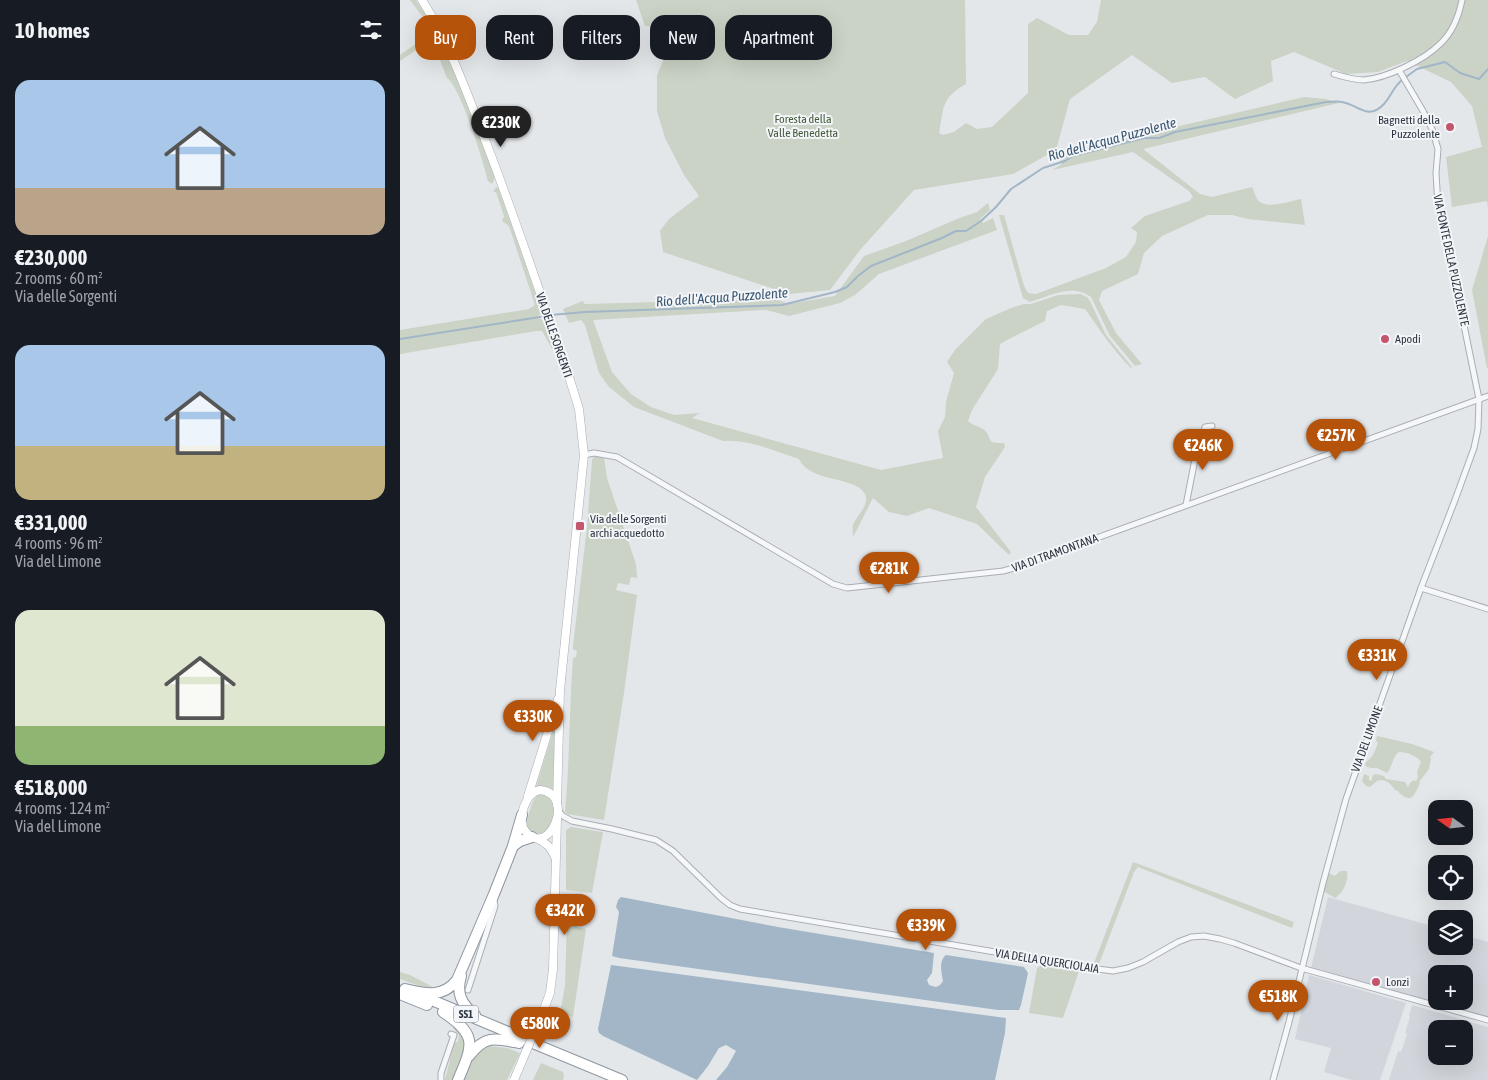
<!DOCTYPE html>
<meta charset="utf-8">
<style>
body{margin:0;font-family:"Asap Condensed",sans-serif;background:#242831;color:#f1f3f6;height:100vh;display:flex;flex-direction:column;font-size:19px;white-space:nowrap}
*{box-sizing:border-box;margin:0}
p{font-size:16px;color:#9ea1a6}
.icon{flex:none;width:28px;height:28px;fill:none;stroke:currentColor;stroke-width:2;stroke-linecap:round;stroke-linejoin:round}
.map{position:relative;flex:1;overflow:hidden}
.panel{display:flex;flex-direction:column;background:#171b24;width:400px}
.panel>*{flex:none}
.guide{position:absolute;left:15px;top:15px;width:475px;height:45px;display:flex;gap:10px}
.needle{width:32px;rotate:285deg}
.fabs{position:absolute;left:1028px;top:800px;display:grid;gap:10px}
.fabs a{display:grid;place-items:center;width:45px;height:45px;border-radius:10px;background:#171b24;box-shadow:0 5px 20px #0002;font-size:25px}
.price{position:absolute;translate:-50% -42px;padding:0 11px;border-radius:18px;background:#b45309;color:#fff;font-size:16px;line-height:32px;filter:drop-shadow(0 1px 2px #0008)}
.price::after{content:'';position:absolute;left:50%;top:30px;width:15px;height:11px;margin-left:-8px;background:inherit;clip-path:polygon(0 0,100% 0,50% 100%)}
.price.on{background:#222;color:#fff}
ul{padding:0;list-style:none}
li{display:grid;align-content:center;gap:10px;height:265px;padding:0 15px}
li span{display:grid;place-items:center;height:155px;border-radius:15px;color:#555}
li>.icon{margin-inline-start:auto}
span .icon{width:90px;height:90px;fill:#fffc;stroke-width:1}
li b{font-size:21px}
h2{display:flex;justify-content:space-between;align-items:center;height:60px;padding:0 15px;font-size:21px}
.tag{padding:0 18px;border-radius:15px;background:#171b24;box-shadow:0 5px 20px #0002;font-size:18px;line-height:45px}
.tag.on{background:#b45309;color:#fff}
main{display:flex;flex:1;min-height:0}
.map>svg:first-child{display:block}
.built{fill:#d2d6dc;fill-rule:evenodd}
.green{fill:#cad3c5}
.water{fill:#a2b6c7}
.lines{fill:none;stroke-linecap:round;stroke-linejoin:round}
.stream{stroke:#a2b6c7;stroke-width:2}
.street-casing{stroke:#a9aeb4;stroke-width:7}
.secondary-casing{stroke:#a9aeb4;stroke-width:9}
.highway-casing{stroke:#8c95a0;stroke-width:12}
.street{stroke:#f6f7f9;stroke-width:5}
.secondary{stroke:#fff;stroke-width:8}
.highway{stroke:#fff;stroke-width:10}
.secondary-bridge-casing{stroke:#a9aeb4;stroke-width:9;stroke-linecap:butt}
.secondary-bridge{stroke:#fff;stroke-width:8}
.poi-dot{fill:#c3556d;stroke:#f3f5f8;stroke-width:2}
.labels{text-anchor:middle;stroke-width:4;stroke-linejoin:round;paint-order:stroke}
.shield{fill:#f3f5f8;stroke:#686f78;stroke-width:1}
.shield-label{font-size:11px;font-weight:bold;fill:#2d3641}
.park-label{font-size:12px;fill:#445c3b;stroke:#f3f5f8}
.poi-label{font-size:12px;fill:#2d3641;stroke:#f3f5f8;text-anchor:start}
.street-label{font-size:12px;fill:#2d3641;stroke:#f3f5f8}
.water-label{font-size:14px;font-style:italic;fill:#3a5772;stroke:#f3f5f8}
</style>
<main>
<section class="panel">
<h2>10 homes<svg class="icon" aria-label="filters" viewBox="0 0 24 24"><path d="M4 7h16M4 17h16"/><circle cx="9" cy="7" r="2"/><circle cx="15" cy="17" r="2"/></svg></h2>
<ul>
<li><span style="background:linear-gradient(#a9c7e8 70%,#b9a48a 0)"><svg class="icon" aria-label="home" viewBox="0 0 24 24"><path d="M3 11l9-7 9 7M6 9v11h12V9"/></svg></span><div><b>€230,000</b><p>2 rooms · 60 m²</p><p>Via delle Sorgenti</p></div></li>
<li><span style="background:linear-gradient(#a9c7e8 65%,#c2b280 0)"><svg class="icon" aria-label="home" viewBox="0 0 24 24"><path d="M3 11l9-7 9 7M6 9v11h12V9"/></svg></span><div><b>€331,000</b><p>4 rooms · 96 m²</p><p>Via del Limone</p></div></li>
<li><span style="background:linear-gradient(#dfe7d0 75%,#8fb573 0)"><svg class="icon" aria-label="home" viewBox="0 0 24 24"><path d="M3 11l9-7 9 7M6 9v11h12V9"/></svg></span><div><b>€518,000</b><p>4 rooms · 124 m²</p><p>Via del Limone</p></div></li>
</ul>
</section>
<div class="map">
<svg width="1088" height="1080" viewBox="0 0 1088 1080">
<rect width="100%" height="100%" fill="#e4e7ea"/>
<g class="built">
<path d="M928 897 1036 927V946H1064V935L1088 942V1018L911 968ZM1036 974H1064V1001H1036Z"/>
<path d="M909 975 1006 1003 980 1080H952L924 1072 931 1048 895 1039Z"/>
<path d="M1012 1005 1088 1027V1080H989L998 1051 1001 1052 1007 1034 1005 1033 1010 1017 1009 1016ZM1036 1029H1064V1056H1036Z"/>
</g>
<g class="green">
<path d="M10 0H16L38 34 82 140 95 178 92 184 88 181C84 163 60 86 47 78L33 42 31 40 0 61V55L27 36 25 20Z"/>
<path d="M236 0H565L566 84C541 98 544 107 539 133L543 135 554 132 566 123 577 129 592 127 628 93V24L637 18 669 35H688L697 22 701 0H1088V208L1087 201 1052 207 1046 157 1082 147 1072 106 1051 82 1007 61 978 72 946 74 894 52 871 61 873 81 835 99 805 77 772 83 732 55 670 99 656 150 613 174 514 190 460 250 430 290 389 294 263 252 260 231 269 219 299 196 284 175 265 138 257 111V75L275 32 267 28 245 26Z"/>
<path d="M904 97 926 99 939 103 743 149 800 194 812 197 852 187C854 190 855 196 857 199 866 211 889 201 901 199L905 225 848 219 832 215H808L762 236 744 253 738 274 702 291 699 300 716 333 742 364 735 366 710 336 691 297C672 283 650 296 630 302L623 298 599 215H604L624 286 628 293 636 294 706 268 726 257 736 242 737 232 731 228 745 216 789 201 793 197 789 191 733 152 652 170 662 164 659 154Z"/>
<path d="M96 187 99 189 141 310 142 314 137 316 138 318 145 321 154 352 142 331H136L0 354V330L129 309 135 305 109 226 102 221 104 216 96 192H93Z"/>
<path d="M588 203 590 210 580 219 583 223 593 218 597 230 479 274 455 295 440 303 389 316 366 310 193 320 212 372 231 394 251 407 274 415 300 413 292 418 481 470 543 458 538 431 545 417 546 402 554 373 547 362 555 350 586 319 611 308 624 304H631L658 295 680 294 687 297 690 301 706 335 732 367 731 368C713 350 700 330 685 309L661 305 647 311 645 321 609 339 600 344 598 369 572 410 568 421C572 425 578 426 583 429 594 437 583 444 604 443L605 447 585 477 576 507 611 552 609 555 577 524 529 508 507 516 489 512 473 498 453 537C453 533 452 529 453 525 457 515 470 505 465 494 456 476 410 483 399 459 375 451 348 439 323 441L234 407 209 387 199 373 185 325 181 320 169 323 163 309 183 301 184 304 376 299 388 304 435 296 464 256 506 241 557 219 577 212Z"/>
<path d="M1088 236V368H1087L1072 290Z"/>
<path d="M194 456H200L204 458 207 478 236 564 237 578 231 577 229 585 218 583 216 590 237 595 224 693 204 820 167 814 165 811C170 760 169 709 173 658L176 657 177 651 173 649V646L187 527 192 460Z"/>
<path d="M155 725 153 790 147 787H136Z"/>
<path d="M977 736 1012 744 1034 752 1030 757 1031 759 1029 769 1019 782 1020 783C1016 791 1013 804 1002 795 995 790 1003 793 995 790 992 785 985 777 977 781 974 783 973 785 970 787L966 786 962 781 964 774 969 776V780L971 781 973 775 976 774 984 776 986 779 1005 782 1008 787 1010 783 1014 780 1016 781 1018 777 1017 772 1021 762C1017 756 1007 752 999 752 992 757 993 766 987 773L977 768H971L965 766 966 762C974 756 974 752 978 743L976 740Z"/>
<path d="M142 793 148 795C157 809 155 822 144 834 128 835 124 827 129 813 132 804 133 797 142 793Z"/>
<path d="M171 827 203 832 192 893 166 890V830Z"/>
<path d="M733 862 894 922 892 928 738 867 734 872 699 964 694 963Z"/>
<path d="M940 871H947C949 880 943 894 935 898L923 891 928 873 935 876Z"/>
<path d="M167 917H174V921L177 922V927L186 929 173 1017 160 1013 165 986Z"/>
<path d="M642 965 679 971 663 1018 629 1013 637 968Z"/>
<path d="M0 972 10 975 33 987H22L0 979Z"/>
<path d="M55 1023 67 1043 55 1080H45L54 1043 58 1042 59 1035 53 1028Z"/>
<path d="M90 1046 107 1048 120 1053 107 1080H64L74 1055Z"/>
<path d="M141 1063 163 1072 164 1075 163 1080H133Z"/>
</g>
<g class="water">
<path d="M221 897 378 927 534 953 532 973 527 980 529 985 536 987 540 985 543 981C541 972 539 960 546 955L624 967 628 973 621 1005 619 1010H598L219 958 212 956 219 912 216 907 218 900Z"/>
<path d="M211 965 606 1018 605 1033 595 1080H316L327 1067 336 1051 326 1045 319 1048 308 1066 297 1080 203 1036 199 1033 198 1029Z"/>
</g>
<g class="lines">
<g class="stream">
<path d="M1006 77 1017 69 1045 62 1060 73 1079 79 1088 69"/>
<path d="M151 315 185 312 382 305 435 292 447 287 458 276 471 266 542 238 556 231H566L581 221 596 207 611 189 643 168 665 161 673 156 744 138H759L775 132 926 102C931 102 937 101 942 102 959 105 968 121 984 104 992 95 993 87 1003 79"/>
<path d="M0 339 146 316"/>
</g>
<g class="street-casing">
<g id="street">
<path d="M934 74C944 77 954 80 964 80 987 78 1024 60 1040 44 1052 33 1059 15 1062 0"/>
<path d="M184 455 194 453 217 457 433 584 447 588 603 571 614 568 1088 396"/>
<path d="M786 505 795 459 799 453 805 427 812 426"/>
<path d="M1021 588 1088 609"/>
<path d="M158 810 163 816 172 821 212 829 256 840 273 851 321 898 330 905 340 909 690 968 713 971 728 968 743 962 778 942 791 937 804 936 820 939 834 943 901 968 1088 1020"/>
<path d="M68 990 95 906 94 900"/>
<path d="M41 1080V1073L54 1035 51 1034"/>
<path d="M873 1080 889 1022 923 883 946 799 1021 588 1055 500 1074 448 1078 429 1079 399 1056 286 1038 206 1036 173 1038 149 1032 129 1023 111 999 70"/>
</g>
</g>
<g class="secondary-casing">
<g id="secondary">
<path d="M22 0C49 43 66 90 84 137 115 217 142 299 170 380L179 409 184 455 160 690 157 804"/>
<path d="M140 790C177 794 149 859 126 832 116 820 125 793 140 790Z"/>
<path d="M128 796 158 699"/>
<path d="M138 839C146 843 151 847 155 857"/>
<path d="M144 1009 150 993 153 969 157 819"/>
</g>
</g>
<g class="highway-casing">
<g id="highway">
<path d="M113 846 120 841 132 837"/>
<path d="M61 976C56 993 61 1004 75 1015"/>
<path d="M5 989C25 994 43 998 57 980L94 894 113 846 122 815"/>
<path d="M0 994 27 1005"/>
<path d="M22 996 127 1040"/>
<path d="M43 1012C78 1035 73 1045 58 1080"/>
<path d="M135 1044 222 1080"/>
<path d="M69 1056C85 1035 95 1038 119 1043"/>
</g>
</g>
<use href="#street" class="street"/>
<use href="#secondary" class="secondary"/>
<use href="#highway" class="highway"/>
<g class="secondary-bridge-casing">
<path id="secondary-bridge" d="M114 1080 144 1009"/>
</g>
<use href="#secondary-bridge" class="secondary-bridge"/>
</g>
<g class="poi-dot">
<circle cx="1050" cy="127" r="5"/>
<circle cx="985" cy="339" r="5"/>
<rect x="175" y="521" width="10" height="10" rx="2.5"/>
<circle cx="976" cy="982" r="5"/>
</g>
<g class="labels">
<rect class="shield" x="53.5" y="1005.5" width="25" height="17" rx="4"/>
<g class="shield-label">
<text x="66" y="1018">SS1</text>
</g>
<g class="park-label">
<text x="403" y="123">Foresta della<tspan x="403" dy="14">Valle Benedetta</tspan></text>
</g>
<g class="poi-label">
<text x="1040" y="124" text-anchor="end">Bagnetti della<tspan x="1040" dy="14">Puzzolente</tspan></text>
<text x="995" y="343">Apodi</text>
<text x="190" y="523">Via delle Sorgenti<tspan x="190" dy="14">archi acquedotto</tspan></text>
<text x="986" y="986">Lonzi</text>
</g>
<g class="street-label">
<text transform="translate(1051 260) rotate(78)" y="4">VIA FONTE DELLA PUZZOLENTE</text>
<text transform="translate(154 335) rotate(71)" y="4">VIA DELLE SORGENTI</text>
<text transform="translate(655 553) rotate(-20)" y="4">VIA DI TRAMONTANA</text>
<text transform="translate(967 739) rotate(-70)" y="4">VIA DEL LIMONE</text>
<text transform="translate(647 961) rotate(9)" y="4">VIA DELLA QUERCIOLAIA</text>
</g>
<g class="water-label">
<text transform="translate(712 139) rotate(-15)" y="5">Rio dell'Acqua Puzzolente</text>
<text transform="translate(322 297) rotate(-4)" y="5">Rio dell'Acqua Puzzolente</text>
</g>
</g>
</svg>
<div class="fabs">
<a><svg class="needle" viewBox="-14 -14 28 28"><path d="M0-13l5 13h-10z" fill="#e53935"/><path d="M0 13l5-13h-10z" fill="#9ea1a6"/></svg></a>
<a><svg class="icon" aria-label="locate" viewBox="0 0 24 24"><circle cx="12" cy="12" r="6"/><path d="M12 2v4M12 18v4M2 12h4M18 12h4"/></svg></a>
<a><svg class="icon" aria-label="layers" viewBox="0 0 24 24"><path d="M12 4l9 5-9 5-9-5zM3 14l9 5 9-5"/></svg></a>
<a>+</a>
<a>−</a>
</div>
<b class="price on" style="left:101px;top:148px">€230K</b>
<b class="price" style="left:936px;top:461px">€257K</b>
<b class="price" style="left:803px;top:471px">€246K</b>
<b class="price" style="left:489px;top:594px">€281K</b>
<b class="price" style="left:977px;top:681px">€331K</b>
<b class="price" style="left:133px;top:742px">€330K</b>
<b class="price" style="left:165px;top:936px">€342K</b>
<b class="price" style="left:526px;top:951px">€339K</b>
<b class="price" style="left:878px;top:1022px">€518K</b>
<b class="price" style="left:140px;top:1049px">€580K</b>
<div class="guide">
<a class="tag on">Buy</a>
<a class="tag">Rent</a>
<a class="tag">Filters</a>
<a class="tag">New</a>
<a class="tag">Apartment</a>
</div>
</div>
</main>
